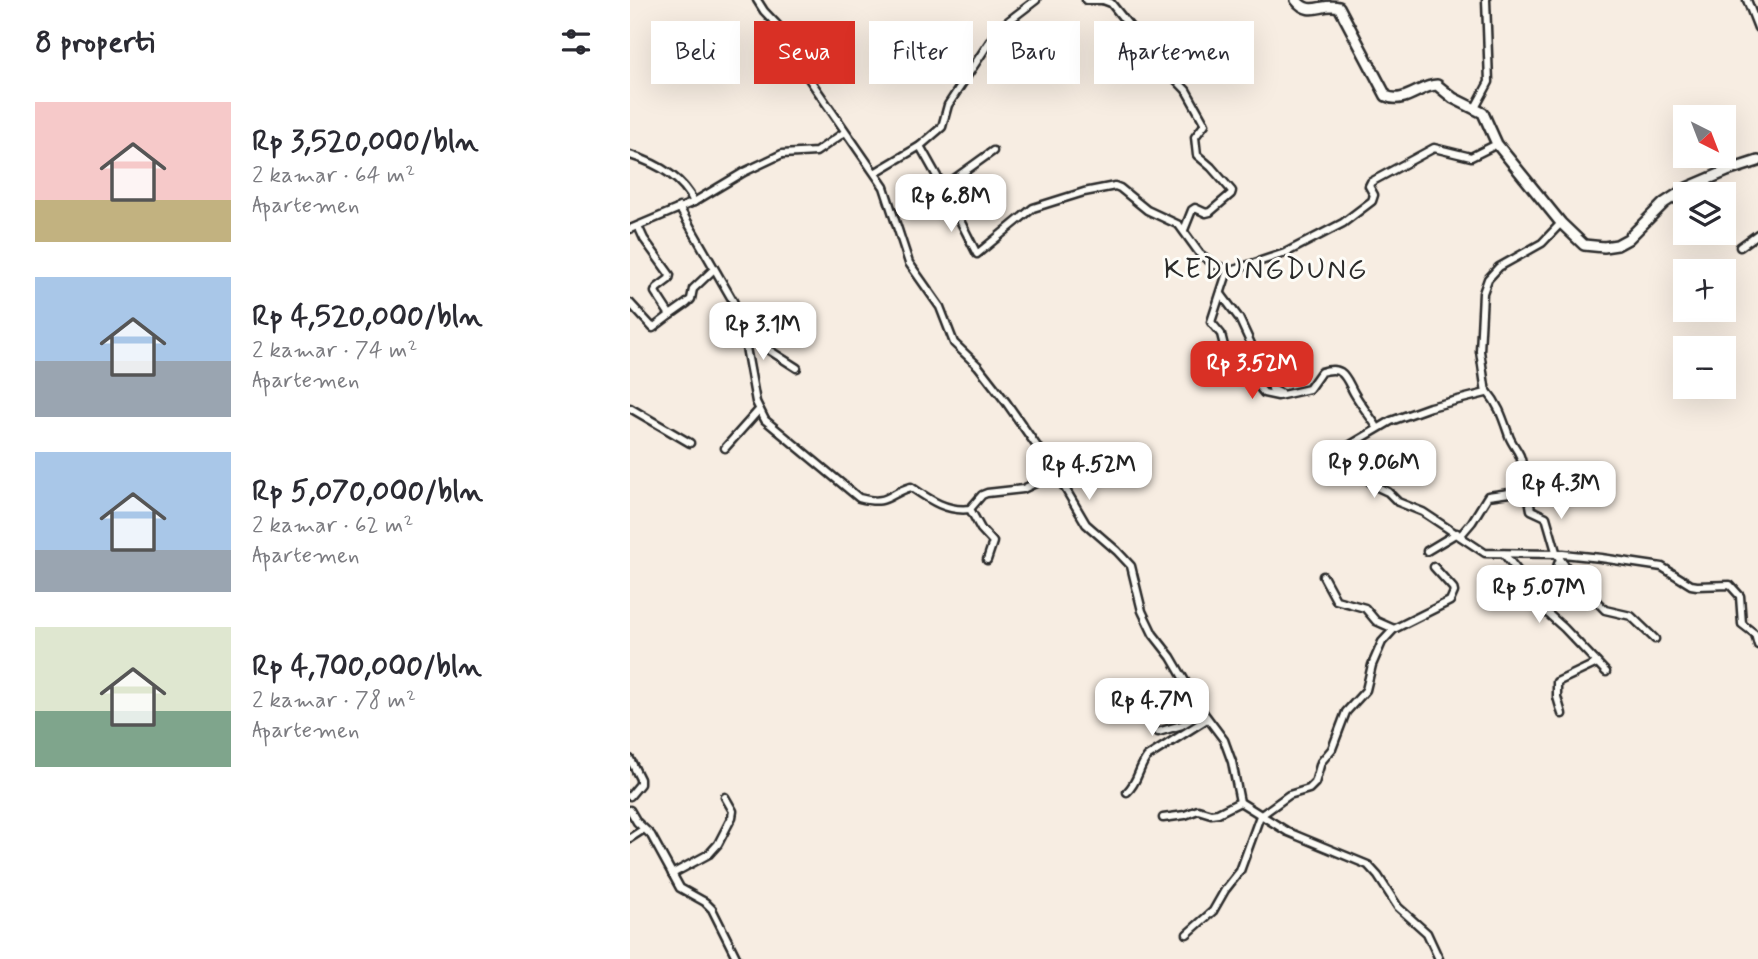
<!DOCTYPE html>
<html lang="id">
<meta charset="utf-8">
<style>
body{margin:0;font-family:Mynerve,sans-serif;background:#f7f7f7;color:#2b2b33;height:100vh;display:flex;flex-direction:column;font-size:26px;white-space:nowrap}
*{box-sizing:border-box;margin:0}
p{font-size:23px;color:#7c7c81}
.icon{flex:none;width:38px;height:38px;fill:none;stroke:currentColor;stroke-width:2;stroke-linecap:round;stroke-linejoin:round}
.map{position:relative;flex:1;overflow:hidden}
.details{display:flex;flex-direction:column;background:#fff;width:630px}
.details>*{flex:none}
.guide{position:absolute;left:21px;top:21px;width:665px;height:63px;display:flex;gap:14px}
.needle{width:46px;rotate:138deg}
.tools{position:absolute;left:1043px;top:105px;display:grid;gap:14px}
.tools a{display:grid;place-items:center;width:63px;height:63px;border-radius:0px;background:#fff;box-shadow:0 7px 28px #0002;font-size:35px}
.price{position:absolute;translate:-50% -60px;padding:0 16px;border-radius:14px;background:#fff;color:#222;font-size:23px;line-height:46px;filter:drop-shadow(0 2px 4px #0008)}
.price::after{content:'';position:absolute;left:50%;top:42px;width:21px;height:16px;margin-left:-10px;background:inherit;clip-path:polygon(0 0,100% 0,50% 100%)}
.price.current{background:#d93025;color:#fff}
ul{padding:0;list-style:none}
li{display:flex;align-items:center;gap:21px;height:175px;padding:0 35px}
li span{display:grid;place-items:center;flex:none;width:196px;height:140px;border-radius:0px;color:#555}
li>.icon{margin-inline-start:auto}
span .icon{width:84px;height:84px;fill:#fffc;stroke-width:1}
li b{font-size:30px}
h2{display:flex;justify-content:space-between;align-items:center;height:84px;padding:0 35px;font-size:30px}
.chip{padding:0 24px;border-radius:0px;background:#fff;box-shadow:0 7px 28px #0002;font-size:24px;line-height:63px}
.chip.current{background:#d93025;color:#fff}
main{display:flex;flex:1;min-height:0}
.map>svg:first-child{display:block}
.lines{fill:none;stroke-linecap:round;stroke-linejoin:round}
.street-casing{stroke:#2b2b2b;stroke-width:11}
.secondary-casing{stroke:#2b2b2b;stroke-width:14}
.street{stroke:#fdfcf7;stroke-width:6}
.secondary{stroke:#fdfcf7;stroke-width:9}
.labels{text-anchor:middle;stroke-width:6;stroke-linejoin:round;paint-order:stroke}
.quarter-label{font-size:28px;letter-spacing:2px;fill:#2b2b2b;stroke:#fdfcf7}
</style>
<main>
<section class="details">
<h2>8 properti<svg class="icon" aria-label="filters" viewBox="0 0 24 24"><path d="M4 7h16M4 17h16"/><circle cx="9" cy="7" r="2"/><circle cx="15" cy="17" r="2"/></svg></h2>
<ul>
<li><span style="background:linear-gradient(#f6c9c9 70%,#c2b280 0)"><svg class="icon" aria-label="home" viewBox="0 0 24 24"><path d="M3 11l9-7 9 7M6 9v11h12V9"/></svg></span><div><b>Rp 3,520,000/bln</b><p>2 kamar · 64 m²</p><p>Apartemen</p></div></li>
<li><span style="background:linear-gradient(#a9c7e8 60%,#9aa5b1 0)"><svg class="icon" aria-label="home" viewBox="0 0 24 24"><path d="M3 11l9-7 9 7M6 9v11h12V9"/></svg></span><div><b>Rp 4,520,000/bln</b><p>2 kamar · 74 m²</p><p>Apartemen</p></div></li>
<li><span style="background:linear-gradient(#a9c7e8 70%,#9aa5b1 0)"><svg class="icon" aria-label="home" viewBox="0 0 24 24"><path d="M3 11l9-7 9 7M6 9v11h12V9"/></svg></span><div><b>Rp 5,070,000/bln</b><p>2 kamar · 62 m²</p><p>Apartemen</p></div></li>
<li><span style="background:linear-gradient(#dfe7d0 60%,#7fa58c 0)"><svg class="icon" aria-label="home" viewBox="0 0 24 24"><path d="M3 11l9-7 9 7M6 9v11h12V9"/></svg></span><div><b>Rp 4,700,000/bln</b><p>2 kamar · 78 m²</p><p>Apartemen</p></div></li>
</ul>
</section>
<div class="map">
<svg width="1128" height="959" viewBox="0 0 1128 959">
<rect width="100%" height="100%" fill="#f7ede2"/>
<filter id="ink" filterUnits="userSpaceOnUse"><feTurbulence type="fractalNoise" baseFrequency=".0143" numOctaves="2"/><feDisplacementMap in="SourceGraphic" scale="14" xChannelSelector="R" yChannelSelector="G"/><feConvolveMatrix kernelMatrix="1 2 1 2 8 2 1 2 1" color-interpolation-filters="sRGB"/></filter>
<g filter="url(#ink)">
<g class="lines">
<g class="street-casing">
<g id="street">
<path d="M127 0 134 11 156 34 173 70 254 187 279 263 310 307 324 343 348 366 376 402 429 478"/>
<path d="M456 0H473"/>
<path d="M473 0 481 3 524 57 556 90 575 124 565 137 567 155 581 167 602 191 601 194 580 212 576 213 565 208 562 210 554 230"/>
<path d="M1117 0 1128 28"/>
<path d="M845 108 859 82 856 0"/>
<path d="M290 146 313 187 347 254 403 208 454 192 485 186 490 188 517 210 549 225 570 254 585 265 601 271 655 253 713 223 742 201 744 195 739 186 741 182 804 148 841 157 867 144"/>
<path d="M0 155C26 163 52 177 64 202"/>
<path d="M246 172 290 146 312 127 318 105 368 29 406 0"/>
<path d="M313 187 363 151"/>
<path d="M49 207 103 301 111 320 126 402 135 420 229 498C259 506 257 494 281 487 300 500 317 512 340 509L352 495 357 493 393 489 412 480 429 478 456 524 487 551 501 566 512 611 523 634 541 657 573 712 594 740 602 762 610 802 658 832 738 865 748 876 768 907 797 933 809 959"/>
<path d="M931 223 912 243 869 267 858 279 853 293 850 351 856 393 800 407 761 421 717 447 716 453 743 485 758 492 768 502 793 512 855 553 933 554 971 558 1032 567 1061 585 1067 586 1100 585 1110 596 1112 624 1125 634 1128 645"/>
<path d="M0 229 64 202 114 172 152 154 186 152 215 132"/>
<path d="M1110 247 1128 234"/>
<path d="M598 270 581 322 591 334 596 354 604 365 622 378 634 393 648 396 679 389 691 372C714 365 715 377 724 393 731 405 740 416 747 427"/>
<path d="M591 294 609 318 621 344"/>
<path d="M0 303 23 328 40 315 25 292 27 288 39 279 40 275 14 239 8 226"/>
<path d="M40 315 57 303 61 299 63 289 84 269"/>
<path d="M114 334 167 368"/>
<path d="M641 366 642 389 650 393"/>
<path d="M857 391C869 405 873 419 879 436 883 447 892 453 892 466L886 472 889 490"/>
<path d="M0 408 60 443"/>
<path d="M95 448 128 411"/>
<path d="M340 509 351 529 363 542 357 560"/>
<path d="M830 536 842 522 858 496 894 491 898 494 901 510 916 517 927 555 948 582 975 610 1001 616 1025 639"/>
<path d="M797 551 827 533"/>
<path d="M874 554 913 602"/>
<path d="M930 559 913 602 914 610 934 628 976 672"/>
<path d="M693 576 706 600 735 608 746 621 764 629"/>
<path d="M932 714 927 697V682L967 663"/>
<path d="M528 732 552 725 573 712"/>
<path d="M0 759 10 779V784L0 796"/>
<path d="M497 792C508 782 508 769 517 757L577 719"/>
<path d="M0 810 7 822 21 835 50 888 75 902 82 909 107 959"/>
<path d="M533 818 555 815 568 810 581 814 588 813 610 802"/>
<path d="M0 838 14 829"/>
<path d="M42 874 79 854 88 844 102 817 103 811 95 797"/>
<path d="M557 934 583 911 595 890 610 871 630 816 659 795 679 789 685 783 691 762 702 749 716 712 736 690 742 665 752 642 764 629 820 601 824 592 823 588 804 567"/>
</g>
</g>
<g class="secondary-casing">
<path id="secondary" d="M666 0C680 18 692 2 709 7L756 96C774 105 790 85 807 85L823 98 853 113 867 144 931 223 954 245 974 247 987 245 998 239 1034 203 1057 188 1097 171 1128 161"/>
</g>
<use href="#street" class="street"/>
<use href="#secondary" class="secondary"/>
</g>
</g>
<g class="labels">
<g class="quarter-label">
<text x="636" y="278">KEDUNGDUNG</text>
</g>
</g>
</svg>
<div class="tools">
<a><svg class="needle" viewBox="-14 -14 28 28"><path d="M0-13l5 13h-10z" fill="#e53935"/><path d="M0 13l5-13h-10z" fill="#7c7c81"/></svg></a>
<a><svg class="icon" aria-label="layers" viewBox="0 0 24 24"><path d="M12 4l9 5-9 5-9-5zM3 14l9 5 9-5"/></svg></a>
<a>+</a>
<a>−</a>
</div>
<b class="price" style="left:321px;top:234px">Rp 6.8M</b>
<b class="price" style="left:133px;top:362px">Rp 3.1M</b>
<b class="price current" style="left:622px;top:401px">Rp 3.52M</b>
<b class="price" style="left:744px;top:500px">Rp 9.06M</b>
<b class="price" style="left:459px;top:502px">Rp 4.52M</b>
<b class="price" style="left:931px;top:521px">Rp 4.3M</b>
<b class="price" style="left:909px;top:625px">Rp 5.07M</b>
<b class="price" style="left:522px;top:738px">Rp 4.7M</b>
<div class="guide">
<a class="chip">Beli</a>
<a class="chip current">Sewa</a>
<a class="chip">Filter</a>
<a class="chip">Baru</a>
<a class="chip">Apartemen</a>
</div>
</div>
</main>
